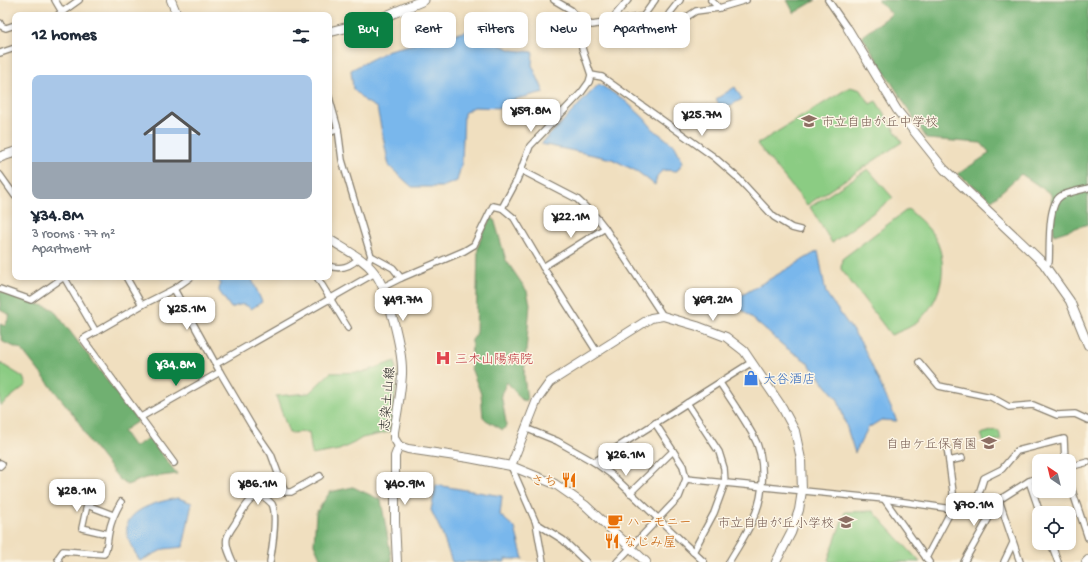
<!DOCTYPE html>
<meta charset="utf-8">
<style>
body{margin:0;font-family:"Gochi Hand","Klee One",sans-serif;background:#f6f6f7;color:#1f2937;height:100vh;display:flex;flex-direction:column;font-size:15px;white-space:nowrap}
*{box-sizing:border-box;margin:0}
p{font-size:13px;color:#747a83}
.icon{flex:none;width:22px;height:22px;fill:none;stroke:currentColor;stroke-width:2;stroke-linecap:round;stroke-linejoin:round}
.map{position:relative;flex:1;overflow:hidden}
.drawer{position:absolute;left:12px;top:12px;width:320px;height:268px;display:flex;flex-direction:column;background:#fff;border-radius:8px;box-shadow:0 2px 6px #0003}
.drawer>*{flex:none}
.hud{position:absolute;left:344px;top:12px;width:380px;height:36px;display:flex;gap:8px}
.needle{width:26px;rotate:325deg}
.tools{position:absolute;left:1032px;top:454px;display:grid;gap:8px}
.tools a{display:grid;place-items:center;width:44px;height:44px;border-radius:8px;background:#fff;box-shadow:0 2px 6px #0003;font-size:20px}
.price{position:absolute;translate:-50% -34px;padding:0 9px;border-radius:8px;background:#fff;color:#222;font-size:13px;line-height:26px;filter:drop-shadow(0 1px 2px #0008)}
.price::after{content:'';position:absolute;left:50%;top:24px;width:12px;height:9px;margin-left:-6px;background:inherit;clip-path:polygon(0 0,100% 0,50% 100%)}
.price.active{background:#0b8043;color:#fff}
ul{padding:0;list-style:none}
li{display:grid;align-content:center;gap:8px;height:212px;padding:0 20px}
li+li{border-top:1px solid #e0e1e3}
li span{display:grid;place-items:center;height:124px;border-radius:8px;color:#555}
li>.icon{margin-inline-start:auto}
span .icon{width:72px;height:72px;fill:#fffc;stroke-width:1}
li b{font-size:17px}
h2{display:flex;justify-content:space-between;align-items:center;height:48px;padding:0 20px;font-size:17px}
.chip{padding:0 14px;border-radius:8px;background:#fff;box-shadow:0 2px 6px #0003;font-size:14px;line-height:36px}
.chip.active{background:#0b8043;color:#fff}
.map>svg:first-child{display:block}
.green{fill:#8bcc83;stroke:#547450}
.forest{fill:#70b071;stroke:#466646}
.water{fill:#79b7ec;stroke:#4a6a84}
.lines{fill:none;stroke-linecap:round;stroke-linejoin:round}
.street-casing{stroke:#867e6e;stroke-width:8}
.secondary-casing{stroke:#867e6e;stroke-width:10}
.primary-casing{stroke:#867e6e;stroke-width:11}
.street{stroke:#fff;stroke-width:5.5}
.secondary{stroke:#fff;stroke-width:8}
.primary{stroke:#fff;stroke-width:9}
.labels{text-anchor:middle;stroke-width:3;stroke-linejoin:round;paint-order:stroke}
.education-label{font-size:13px;fill:#785e54;stroke:#fcf5e5;text-anchor:end}
.health-label{font-size:13px;fill:#be3a42;stroke:#fcf5e5;text-anchor:start}
.shop-label{font-size:13px;fill:#366cbe;stroke:#fcf5e5;text-anchor:start}
.street-label{font-size:13px;fill:#1c1c1c;stroke:#fcf5e5}
.food-label{font-size:13px;fill:#c56008;stroke:#fcf5e5;text-anchor:start}
</style>
<div class="map">
<svg width="1088" height="562" viewBox="0 0 1088 562">
<rect width="100%" height="100%" fill="#fcf5e5"/>
<filter id="ink" filterUnits="userSpaceOnUse"><feTurbulence type="fractalNoise" baseFrequency=".025" numOctaves="2"/><feDisplacementMap in="SourceGraphic" scale="8" xChannelSelector="R" yChannelSelector="G"/><feConvolveMatrix kernelMatrix="1 2 1 2 8 2 1 2 1" color-interpolation-filters="sRGB"/></filter>
<filter id="wash" filterUnits="userSpaceOnUse"><feTurbulence type="fractalNoise" baseFrequency=".012" numOctaves="4" result="noise"/><feDisplacementMap in="SourceGraphic" scale="16" xChannelSelector="R" yChannelSelector="G"/><feGaussianBlur stdDeviation="0.9" result="paint"/><feColorMatrix in="noise" values="0 0 0 0 0 0 0 0 0 0 0 0 0 0 0 0 0 1.4 0 .05"/><feComposite in="paint" operator="in"/></filter>
<g filter="url(#wash)">
<rect width="100%" height="100%" fill="#f0dfbf"/>
<g class="green">
<path d="M850 87 861 90 870 104 876 101 902 142 807 205 757 144Z"/>
<path d="M868 169 893 198 832 243 810 207Z"/>
<path d="M908 209C919 219 932 229 938 244 949 273 939 306 913 325 907 329 898 332 891 335L841 269 842 259Z"/>
<path d="M395 361 397 382 389 432 362 438 354 443 339 450 312 455 309 432 289 433 276 396 309 393 330 373 364 372Z"/>
<path d="M0 363 23 377 26 385 0 406Z"/>
<path d="M995 430 999 431 1001 440 984 442 981 434Z"/>
<path d="M873 511 920 562H830L828 560 845 512Z"/>
</g>
<g class="forest">
<path d="M787 0H816L794 13Z"/>
<path d="M877 0H1088V224L1054 235 1051 194 1021 174 992 200 958 174 990 153 981 143 927 139 862 36 892 14Z"/>
<path d="M491 218 494 219 506 260 527 291 530 304 524 375 527 401 522 400 507 382 501 394 506 422V426L503 430 486 420 483 417 481 394 471 368 472 340 476 335 478 247 483 232Z"/>
<path d="M0 291 53 309 138 421 123 431 134 447 149 438 177 474 145 478 127 485 119 479 89 441 77 419 22 350 3 342 0 333V324L5 326 10 315 0 310Z"/>
<path d="M353 487 381 500 392 562H322L314 544 316 513 330 492Z"/>
</g>
<g class="water">
<path d="M489 26 498 44 512 50 533 52 532 65 544 92 504 102 502 108 474 107 464 113 462 162 457 181 442 187H412L389 166 377 108 365 101 353 89 351 70 389 50Z"/>
<path d="M599 84 623 99 644 118 653 129 675 146 683 162 677 171 663 170 657 176 655 185 638 172 612 159 541 144Z"/>
<path d="M735 87 742 99 722 110 716 99Z"/>
<path d="M818 251 826 293 862 344 897 421 881 420 868 428 855 453 838 400 806 361 785 347 732 301Z"/>
<path d="M215 277H251L262 302 251 309C244 302 239 305 231 308L219 291 220 283Z"/>
<path d="M436 485 502 496 500 515 515 528 523 559H505V562H452L441 531 431 510Z"/>
<path d="M178 498 192 503 183 547 164 549 140 561C135 552 128 543 127 533 123 509 161 501 178 498Z"/>
</g>
</g>
<g filter="url(#ink)">
<g class="lines">
<g class="street-casing">
<g id="street">
<path d="M55 0 62 12"/>
<path d="M554 0 571 10 580 20 592 25 640 17 662 27 673 26 696 11 719 8 746 0"/>
<path d="M711 0 719 8"/>
<path d="M828 0 848 29"/>
<path d="M58 15 79 0"/>
<path d="M642 18 655 0"/>
<path d="M616 21V14L628 0"/>
<path d="M0 23 1 26 6 28 15 25"/>
<path d="M673 26 669 14 680 0"/>
<path d="M0 53 15 48"/>
<path d="M591 75 602 77 714 157 738 178 774 217 792 228 800 230"/>
<path d="M329 97 338 129 342 160 371 256"/>
<path d="M329 133 338 129"/>
<path d="M521 170 577 199 598 219 605 228"/>
<path d="M0 175 15 196"/>
<path d="M502 208 517 180 530 146 581 93 589 82 591 75 582 48 580 20"/>
<path d="M367 265 371 256 393 268 401 278 464 251 474 245 493 206 502 208 514 218 543 267"/>
<path d="M1045 265 1049 262C1050 247 1047 204 1061 196 1065 193 1082 190 1088 188"/>
<path d="M329 266C341 270 350 267 359 258"/>
<path d="M64 277 96 332"/>
<path d="M126 277 142 305"/>
<path d="M317 277 348 328"/>
<path d="M383 287 401 278"/>
<path d="M0 289 31 300 64 277"/>
<path d="M174 289 220 372 253 428 271 454 285 492H291L320 476"/>
<path d="M597 352 543 267 605 228 663 316"/>
<path d="M919 362 939 386 991 397 1009 407 1033 405 1057 415 1075 414 1088 420"/>
<path d="M216 364 375 273"/>
<path d="M720 383C731 400 743 417 753 435 766 458 765 495 753 519 747 534 737 548 729 562"/>
<path d="M687 403 719 452 724 468 725 483 714 513 693 552"/>
<path d="M141 417 220 372"/>
<path d="M525 428 557 441 594 462 612 475 704 562"/>
<path d="M949 461 962 458"/>
<path d="M594 462 752 362"/>
<path d="M0 463 2 464 0 466"/>
<path d="M174 463 83 339 142 305 174 289 191 277"/>
<path d="M511 466 536 523 543 562"/>
<path d="M1069 467 1088 462"/>
<path d="M686 479 884 499 952 509 975 506 999 500 1029 481 1039 477"/>
<path d="M1029 481 1040 513"/>
<path d="M1069 481 1088 538"/>
<path d="M630 493 673 451"/>
<path d="M884 499 929 562"/>
<path d="M999 500 1020 562"/>
<path d="M975 506 984 478 1002 469 1017 451 1064 439 1065 461"/>
<path d="M536 523 563 540 586 562"/>
<path d="M108 534 82 528 87 505 113 515"/>
<path d="M1051 543 1058 562"/>
<path d="M926 558 952 509 953 492 947 447"/>
<path d="M59 562 58 558 63 551 104 554C108 547 107 540 109 532 111 521 115 512 121 502"/>
<path d="M233 562C230 555 225 546 227 538 228 533 233 527 236 522 242 512 251 491 265 498 267 499 270 502 272 504 278 515 272 549 270 562"/>
<path d="M617 562 679 497 686 479 683 466 655 423"/>
<path d="M964 562 999 500"/>
<path d="M1004 562 1013 543"/>
</g>
</g>
<g class="secondary-casing">
<g id="secondary">
<path d="M171 0 177 15"/>
<path d="M848 29 897 110 944 169 1043 263 1070 301 1088 345"/>
<path d="M329 239C344 249 362 257 374 272 388 289 403 352 402 374 401 394 397 413 394 432V438L399 446"/>
<path d="M399 446 408 449 469 458 511 466 555 484 585 505 646 562"/>
<path d="M511 466 537 400 550 382 651 318 663 316 697 326 726 337 744 351 782 407 795 431 801 459 802 491 799 510 791 533 776 562"/>
<path d="M397 562 395 522V456L399 446"/>
<path d="M1086 562 1088 560"/>
</g>
</g>
<g class="primary-casing">
<g id="primary">
<path d="M329 32 377 20 424 0"/>
<path d="M0 157 15 152"/>
</g>
</g>
<use href="#street" class="street"/>
<use href="#secondary" class="secondary"/>
<use href="#primary" class="primary"/>
</g>
</g>
<defs>
<g id="school-bare" transform="scale(1.2)"><path d="M0-5L7-2L0 1L-7-2ZM-4 1L0 2.5L4 1V4Q0 6-4 4Z" fill="#8d6e63" stroke="#fcf5e5" stroke-width="2.5" paint-order="stroke"/></g>
<g id="hospital-bare" transform="scale(1.2)"><path d="M-5-5h3v3.5h4V-5h3V5h-3V1.5h-4V5h-3Z" fill="#e0444e" stroke="#fcf5e5" stroke-width="2.5" paint-order="stroke"/></g>
<g id="shop-bare" transform="scale(1.2)"><path d="M-5-2.5h2.3a2.7 3.5 0 0 1 5.4 0H5L5.5 6h-11ZM-1.5-2.5h3a1.5 2.3 0 0 0-3 0Z" fill="#3f7fe0" stroke="#fcf5e5" stroke-width="2.5" paint-order="stroke"/></g>
<g id="restaurant-bare" transform="scale(1.2)"><path d="M-5-6h1v4h1v-4h1v4h1v-4h1v5L-1.5 .5V6h-2V.5L-5-1ZM5-6V6H3V1.5H1.5Q1.5-4 5-6Z" fill="#e8710a" stroke="#fcf5e5" stroke-width="2.5" paint-order="stroke"/></g>
<g id="cafe-bare" transform="scale(1.2)"><path d="M-5.5-4.5H6V0H3Q3 3.5 0 3.5H-2.5Q-5.5 3.5-5.5 0ZM3-3.2v2h1.7v-2ZM-6 4.5H4V6H-6Z" fill="#e8710a" stroke="#fcf5e5" stroke-width="2.5" paint-order="stroke"/></g>
</defs>
<g fill-rule="evenodd">
<use href="#school-bare" x="809" y="121"/>
<use href="#hospital-bare" x="443" y="358"/>
<use href="#shop-bare" x="751" y="378"/>
<use href="#school-bare" x="989" y="443"/>
<use href="#restaurant-bare" x="569" y="480"/>
<use href="#cafe-bare" x="615" y="521"/>
<use href="#school-bare" x="846" y="522"/>
<use href="#restaurant-bare" x="612" y="541"/>
</g>
<g class="labels">
<g class="education-label">
<text x="821" y="126" text-anchor="start">市立自由が丘中学校</text>
<text x="977" y="448">自由ケ丘保育園</text>
<text x="834" y="527">市立自由が丘小学校</text>
</g>
<g class="health-label">
<text x="455" y="363">三木山陽病院</text>
</g>
<g class="shop-label">
<text x="763" y="383">大谷酒店</text>
</g>
<g class="street-label">
<text transform="translate(386 399) rotate(-85)" y="5">志染土山線</text>
</g>
<g class="food-label">
<text x="557" y="485" text-anchor="end">さち</text>
<text x="627" y="526">ハーモニー</text>
<text x="624" y="546">なじみ屋</text>
</g>
</g>
</svg>
<div class="tools">
<a><svg class="needle" viewBox="-14 -14 28 28"><path d="M0-13l5 13h-10z" fill="#e53935"/><path d="M0 13l5-13h-10z" fill="#747a83"/></svg></a>
<a><svg class="icon" aria-label="locate" viewBox="0 0 24 24"><circle cx="12" cy="12" r="6"/><path d="M12 2v4M12 18v4M2 12h4M18 12h4"/></svg></a>
</div>
<b class="price" style="left:531px;top:133px">¥59.8M</b>
<b class="price" style="left:702px;top:137px">¥25.7M</b>
<b class="price" style="left:571px;top:239px">¥22.1M</b>
<b class="price" style="left:403px;top:322px">¥49.7M</b>
<b class="price" style="left:713px;top:322px">¥69.2M</b>
<b class="price" style="left:187px;top:331px">¥25.1M</b>
<b class="price active" style="left:176px;top:387px">¥34.8M</b>
<b class="price" style="left:626px;top:477px">¥26.1M</b>
<b class="price" style="left:258px;top:506px">¥86.1M</b>
<b class="price" style="left:405px;top:506px">¥40.9M</b>
<b class="price" style="left:77px;top:513px">¥28.1M</b>
<b class="price" style="left:974px;top:527px">¥70.1M</b>
<div class="hud">
<a class="chip active">Buy</a>
<a class="chip">Rent</a>
<a class="chip">Filters</a>
<a class="chip">New</a>
<a class="chip">Apartment</a>
</div>
<section class="drawer">
<h2>12 homes<svg class="icon" aria-label="filters" viewBox="0 0 24 24"><path d="M4 7h16M4 17h16"/><circle cx="9" cy="7" r="2"/><circle cx="15" cy="17" r="2"/></svg></h2>
<ul>
<li><span style="background:linear-gradient(#a9c7e8 70%,#9aa5b1 0)"><svg class="icon" aria-label="home" viewBox="0 0 24 24"><path d="M3 11l9-7 9 7M6 9v11h12V9"/></svg></span><div><b>¥34.8M</b><p>3 rooms · 77 m²</p><p>Apartment</p></div></li>
</ul>
</section>
</div>
